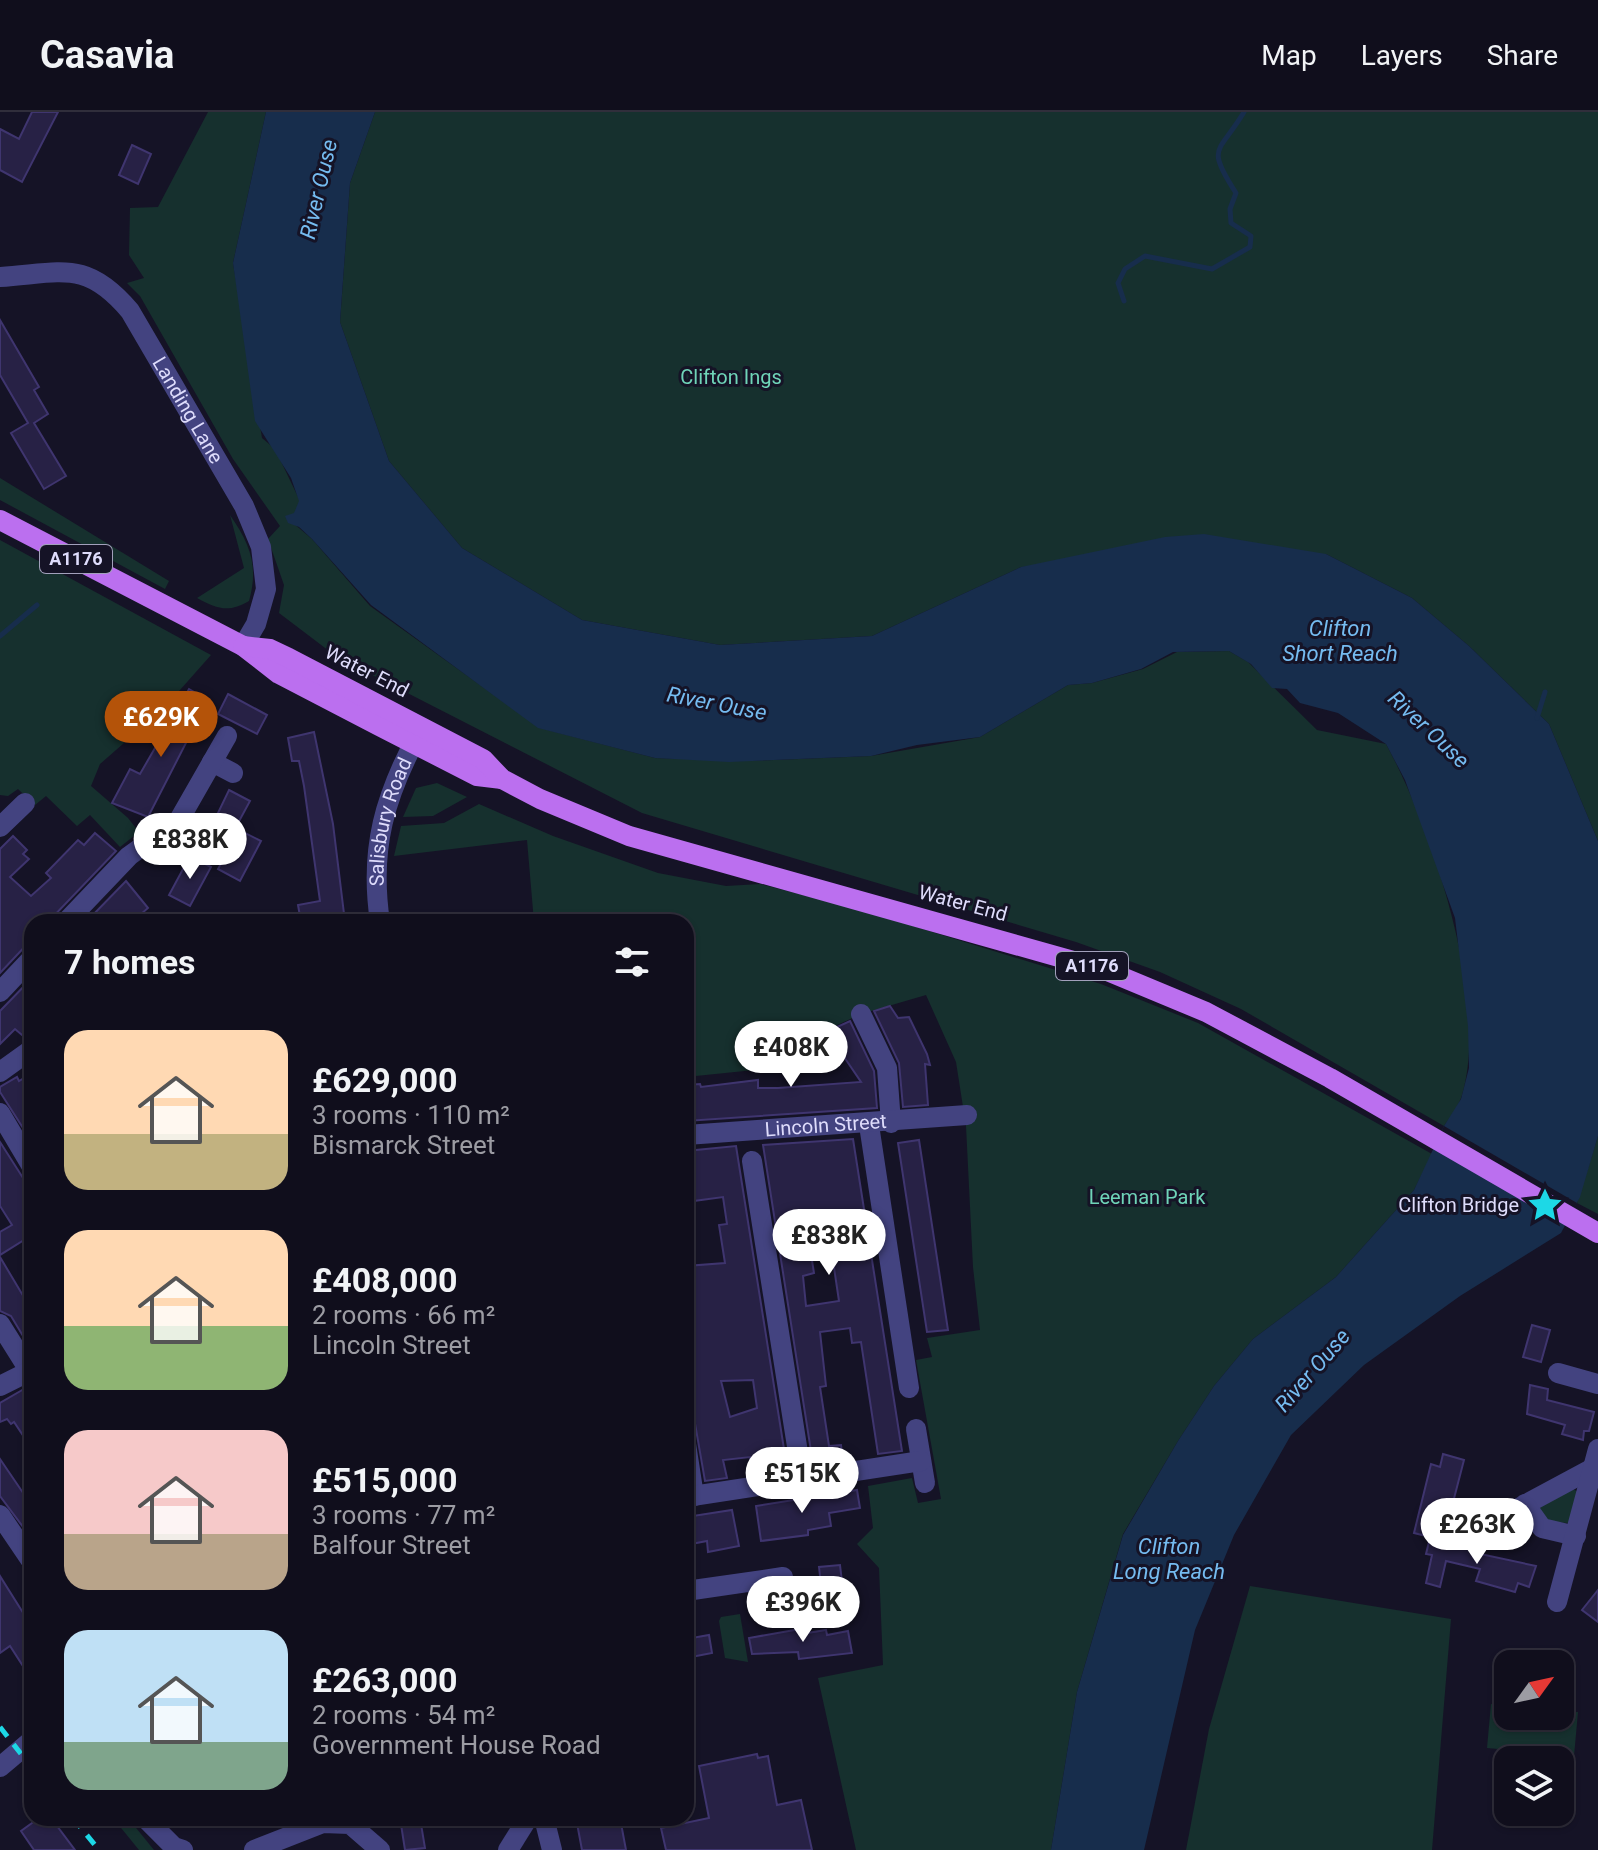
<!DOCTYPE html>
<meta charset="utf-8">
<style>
body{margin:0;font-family:Roboto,sans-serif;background:#191725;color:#f1f3f6;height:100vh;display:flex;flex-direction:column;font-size:30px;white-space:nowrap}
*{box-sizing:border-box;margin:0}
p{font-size:26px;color:#9c9ca3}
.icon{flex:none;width:44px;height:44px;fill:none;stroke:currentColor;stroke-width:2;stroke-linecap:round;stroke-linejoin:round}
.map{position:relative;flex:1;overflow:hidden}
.sheet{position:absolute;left:24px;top:802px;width:670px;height:912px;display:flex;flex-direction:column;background:#100e1c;border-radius:24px;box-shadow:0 2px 6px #0004,0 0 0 2px #302e3b}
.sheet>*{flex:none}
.needle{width:52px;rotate:57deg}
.controls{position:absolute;left:1494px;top:1538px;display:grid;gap:16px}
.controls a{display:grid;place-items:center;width:80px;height:80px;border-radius:16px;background:#100e1c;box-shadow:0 2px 6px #0004,0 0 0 2px #302e3b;font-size:40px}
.price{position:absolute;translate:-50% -68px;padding:0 18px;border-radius:28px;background:#fff;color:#222;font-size:26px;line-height:52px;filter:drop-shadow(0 2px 4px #0008)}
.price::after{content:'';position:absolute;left:50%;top:48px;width:24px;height:18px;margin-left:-12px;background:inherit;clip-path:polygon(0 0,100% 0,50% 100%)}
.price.selected{background:#b45309;color:#fff}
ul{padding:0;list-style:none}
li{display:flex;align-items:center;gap:24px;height:200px;padding:0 40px}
li span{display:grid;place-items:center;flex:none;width:224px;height:160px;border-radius:24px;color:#555}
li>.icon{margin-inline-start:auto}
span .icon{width:96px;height:96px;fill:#fffc;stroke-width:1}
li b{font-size:34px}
h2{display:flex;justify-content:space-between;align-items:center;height:96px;padding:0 40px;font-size:34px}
header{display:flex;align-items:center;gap:48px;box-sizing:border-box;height:112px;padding:0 40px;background:#100e1c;border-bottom:2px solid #302e3b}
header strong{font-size:38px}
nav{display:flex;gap:44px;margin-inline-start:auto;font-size:28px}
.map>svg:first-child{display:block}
.green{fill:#16302e}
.water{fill:#172d4c}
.pier{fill:#151326}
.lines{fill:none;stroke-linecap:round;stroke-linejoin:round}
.stream{stroke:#172d4c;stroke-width:5}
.building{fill:#272145;stroke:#3f356f;stroke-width:2;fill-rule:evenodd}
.minor{stroke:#434380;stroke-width:20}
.major{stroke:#bb6fef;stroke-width:20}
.rail{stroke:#1dd8e6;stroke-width:5;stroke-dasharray:12 10;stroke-linecap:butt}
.labels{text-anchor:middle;stroke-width:6;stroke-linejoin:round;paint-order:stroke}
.shield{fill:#151326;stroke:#a2a0bb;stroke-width:2}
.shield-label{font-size:18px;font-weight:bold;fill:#dedcfb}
.park-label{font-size:20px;fill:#6fd4b8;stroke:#151326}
.street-label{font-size:20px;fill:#dedcfb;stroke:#151326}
.poi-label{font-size:20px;fill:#dedcfb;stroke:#151326;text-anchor:end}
.water-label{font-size:22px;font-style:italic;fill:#75bbf0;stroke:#151326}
</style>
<header>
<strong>Casavia</strong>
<nav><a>Map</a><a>Layers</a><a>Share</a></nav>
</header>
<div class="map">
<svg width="1598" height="1738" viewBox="0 0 1598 1738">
<rect width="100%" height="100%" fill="#151326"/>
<g class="green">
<path d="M208 0H266L233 151 262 326 275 337 300 389 293 411 312 427 370 494 540 616 655 646 748 649 871 644 980 625 1068 573 1092 571 1143 557 1177 540 1229 539 1248 550 1317 618 1386 632C1432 716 1490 889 1462 983 1459 994 1450 1005 1444 1014L1241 897 1160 860 1076 830 642 701 337 545 279 501 284 473 268 427 280 414 233 347 140 184 127 171 144 166 129 143 130 96 158 95Z"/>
<path d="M375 0H1598V729L1549 612 1469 534 1412 486 1326 442 1021 455 872 524 720 533 582 508 462 436 389 349 340 210 350 71Z"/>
<path d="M0 366 169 469 165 477 0 388Z"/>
<path d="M230 403C250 432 259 454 249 489 229 501 217 497 197 486L244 456Z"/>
<path d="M0 428 211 543 164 596 100 652 91 674 128 706 139 720 120 735 90 703 77 714 46 684 35 693 18 677 8 684 0 683Z"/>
<path d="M437 671 467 685 433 704 403 705 416 676Z"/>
<path d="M479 692 553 724 658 761 726 774 760 772 858 797 1101 872 1198 911 1432 1042 1414 1078 1336 1165 1253 1227 1214 1274 1178 1329 1123 1422 1077 1580 1051 1738H856L818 1566 883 1553 879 1456 857 1432 873 1416 868 1374 912 1366 918 1391 941 1387 916 1248 932 1245 927 1226 980 1218 973 1155 966 1014 956 950 926 883 861 902 805 928 812 952 686 965V810H534L527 728 394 744 401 714 444 711Z"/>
<path d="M1598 1024V1102L1577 1091Z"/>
<path d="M1573 1377 1578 1380 1571 1411 1544 1410 1537 1397Z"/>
<path d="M1250 1474 1451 1507 1432 1738H1186L1209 1617Z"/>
<path d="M740 1502 748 1550 725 1546 719 1509 721 1505Z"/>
<path d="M1491 1592 1508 1593V1604L1578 1600 1574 1644 1487 1636Z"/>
<path d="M113 1706H128L154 1738H139Z"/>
</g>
<path class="water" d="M266 0H375L350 71 340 210 389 349 462 436 582 508 720 533 872 524 1021 455 1165 425 1204 422 1326 442 1412 486 1469 534 1549 612 1598 729V1024L1580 1085 1561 1121 1460 1184 1364 1253 1291 1323 1234 1423 1195 1518 1144 1738H1051L1077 1580 1123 1423 1178 1329 1214 1274 1253 1227 1336 1165 1414 1078 1444 1014 1461 987 1469 956 1468 914 1455 806 1405 668 1386 632 1338 601 1300 591 1287 577 1272 576 1251 552 1229 539 1173 540 1141 557 1092 571 1068 573 980 625 917 633 871 644 729 650 655 646 538 616 371 493 312 427 299 415 288 411 285 404 294 401 299 389 291 366 255 309 233 151Z"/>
<path class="pier" d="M1444 1014 1577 1091 1566 1111 1434 1037Z"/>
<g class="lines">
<g class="stream">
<path d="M1124 189 1118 171 1125 157 1145 144 1212 157 1250 135 1251 124 1231 111 1230 97 1236 81C1205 33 1219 42 1244 0"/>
<path d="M0 524 37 493"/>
<path d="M1537 606 1545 580"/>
</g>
</g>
<g class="building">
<path d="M32 0H58L22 70 0 58V17L19 27Z"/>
<path d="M132 33 151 42 138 72 119 63Z"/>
<path d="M0 208 39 275 34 278 48 302 34 311 66 364 44 377 11 321 28 311 0 263Z"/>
<path d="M189 577 208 588 148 705 112 691 130 657 140 662Z"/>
<path d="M228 582 267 603 257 622 218 602Z"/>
<path d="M314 620 333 712 345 810H301L298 793 320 789 304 674 299 649H292L288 626Z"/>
<path d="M229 678 250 689 237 713 217 703Z"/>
<path d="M239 718 261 729 240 769 218 757Z"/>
<path d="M95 721 116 739 48 810H32V827L0 861V737L13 724 27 738 23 742 29 747 10 765 31 784 51 766 46 761 78 728 84 733Z"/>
<path d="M190 744 211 755 190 794 169 783Z"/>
<path d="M126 769 148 796 132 810H86Z"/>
<path d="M32 866V914L22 923 15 917 0 932V899Z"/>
<path d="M890 894 898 906 909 905 927 942 930 953 925 952 928 993 903 995 899 951 874 899Z"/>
<path d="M850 909 874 959 877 996 686 1009 687 973 700 972 701 975 758 968V976H778L861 970 840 939 823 942 824 921Z"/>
<path d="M17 965 19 969 24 966 32 978V1030L0 980V975Z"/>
<path d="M853 1027 902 1339 878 1342 861 1230 852 1231 850 1216 820 1220 826 1274 820 1275 829 1334 841 1333 843 1348 813 1352 763 1033ZM837 1113 841 1148 833 1149 839 1189 806 1194 803 1164 814 1161 807 1117Z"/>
<path d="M919 1028 948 1218 927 1220 898 1031Z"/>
<path d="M0 1030 32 1080V1123L0 1143V1120L12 1113 0 1094Z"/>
<path d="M736 1034 787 1356 757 1361 756 1350 750 1351V1345L723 1348 727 1366 705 1369 686 1260V1154L725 1151 719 1113 727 1112 723 1085 686 1090V1039ZM753 1268 757 1296 730 1305 721 1269Z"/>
<path d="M0 1145 25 1187 32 1183V1239L11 1204 0 1199Z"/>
<path d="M1532 1213 1550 1218 1541 1250 1523 1245Z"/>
<path d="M1530 1273 1548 1277 1547 1288 1594 1300 1589 1319H1584L1583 1328 1562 1322 1565 1313 1527 1302Z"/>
<path d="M24 1277 32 1289V1337L14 1310 11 1312 7 1307 0 1310V1291Z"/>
<path d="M1443 1342 1464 1348 1451 1398 1442 1396 1434 1426 1414 1421 1431 1352 1440 1355Z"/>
<path d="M0 1347 32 1394V1427L0 1384Z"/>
<path d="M857 1378 860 1396 829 1401 831 1414 808 1418V1423L761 1429 756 1394Z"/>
<path d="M732 1398 739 1434 708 1440 707 1429 686 1433V1405Z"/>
<path d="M1430 1426 1472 1436 1471 1440 1536 1454 1529 1475 1518 1471 1515 1480 1476 1469 1480 1457 1446 1449 1440 1475 1426 1471 1432 1443 1426 1442Z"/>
<path d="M840 1453 844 1487 823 1490 819 1455Z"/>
<path d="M0 1464 32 1515V1568L10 1534 0 1541Z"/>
<path d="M1598 1478V1510L1582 1498Z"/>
<path d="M806 1516 807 1521 826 1518 827 1523 848 1519 852 1541 799 1547 798 1540 752 1542 749 1526Z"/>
<path d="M709 1523 712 1541 686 1546V1527Z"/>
<path d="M757 1642 758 1646 768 1644 777 1693 801 1688 812 1738H666L661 1716 709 1706 699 1654Z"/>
<path d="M39 1706H51L75 1738H34L21 1719Z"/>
<path d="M400 1706H420L425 1736 405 1738Z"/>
<path d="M576 1706H620L626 1738H582Z"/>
</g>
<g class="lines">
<g class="minor">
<path id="s1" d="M0 165C62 161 86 147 130 199L244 394 261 435 266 477 256 512 243 534"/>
<path d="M212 650 233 661"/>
<path d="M0 715 25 691"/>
<path d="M66 810 129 744 179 708 227 624"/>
<path id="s2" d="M380 810C369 736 385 683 420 619"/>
<path d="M0 880 32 846"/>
<path d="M861 902 887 956 891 1011"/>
<path d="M0 960 32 937"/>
<path d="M0 1001 32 1055"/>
<path d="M869 1013 909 1276"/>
<path id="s3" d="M686 1023 967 1003"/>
<path d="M752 1049 802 1366"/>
<path d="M0 1212 32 1263"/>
<path d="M1558 1261 1598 1272"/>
<path d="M0 1274 32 1258"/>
<path d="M916 1317 925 1371"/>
<path d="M686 1332 694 1384"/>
<path d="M686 1385 921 1349"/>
<path d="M1525 1392 1542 1416 1576 1424"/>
<path d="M0 1403 32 1450"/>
<path d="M1491 1411 1593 1356"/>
<path d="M686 1479 783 1465"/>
<path d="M1557 1490 1598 1337"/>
<path d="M0 1655 32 1628"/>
<path d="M145 1706 174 1735 183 1738"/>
<path d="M544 1706 552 1738"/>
<path d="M254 1738 323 1711 350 1712 380 1738"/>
<path d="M508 1738 528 1706"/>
</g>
<g class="major">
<path d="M0 408 243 534 279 562 379 614 477 664 502 667"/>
<path d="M243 534 270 537 289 546 483 647 502 667 540 687 629 724 1105 858 1206 900 1330 966 1598 1121"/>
</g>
<g class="rail">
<path d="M0 1615 32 1656"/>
<path d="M73 1706 99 1738"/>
</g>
</g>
<defs>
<g id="sight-bare" transform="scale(2.76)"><path d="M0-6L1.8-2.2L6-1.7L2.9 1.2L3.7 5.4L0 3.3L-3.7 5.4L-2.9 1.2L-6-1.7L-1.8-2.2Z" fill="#1dd8e6" stroke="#151326" stroke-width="2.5" paint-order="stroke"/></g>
</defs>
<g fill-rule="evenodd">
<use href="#sight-bare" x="1545" y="1093"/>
</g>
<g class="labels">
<g class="shield">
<rect x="40" y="433" width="72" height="28" rx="6"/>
<rect x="1056" y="840" width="72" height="28" rx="6"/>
</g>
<g class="shield-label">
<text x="76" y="453">A1176</text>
<text x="1092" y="860">A1176</text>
</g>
<g class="park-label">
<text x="731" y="272">Clifton Ings</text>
<text x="1147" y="1092">Leeman Park</text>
</g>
<g class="street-label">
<text dy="7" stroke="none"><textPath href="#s1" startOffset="258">Landing Lane</textPath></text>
<text transform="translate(367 559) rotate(27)" y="7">Water End</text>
<text dy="7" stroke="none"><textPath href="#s2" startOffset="102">Salisbury Road</textPath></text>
<text transform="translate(963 791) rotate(15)" y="7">Water End</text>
<text dy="7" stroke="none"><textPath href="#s3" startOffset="140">Lincoln Street</textPath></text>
</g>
<g class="poi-label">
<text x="1519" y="1100">Clifton Bridge</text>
</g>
<g class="water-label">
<text transform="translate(318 77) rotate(-77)" y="8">River Ouse</text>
<text x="1340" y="524">Clifton<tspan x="1340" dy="25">Short Reach</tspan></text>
<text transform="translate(717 591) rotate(11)" y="8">River Ouse</text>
<text transform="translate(1429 617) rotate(43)" y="8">River Ouse</text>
<text transform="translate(1312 1258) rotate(-49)" y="8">River Ouse</text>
<text x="1169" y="1442">Clifton<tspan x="1169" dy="25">Long Reach</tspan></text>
</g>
</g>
</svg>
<div class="controls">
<a><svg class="needle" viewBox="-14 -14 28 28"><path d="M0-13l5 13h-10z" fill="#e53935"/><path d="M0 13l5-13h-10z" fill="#9c9ca3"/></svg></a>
<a><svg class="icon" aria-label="layers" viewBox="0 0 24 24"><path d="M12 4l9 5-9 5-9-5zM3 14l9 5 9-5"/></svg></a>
</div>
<b class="price selected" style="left:161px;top:647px">£629K</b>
<b class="price" style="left:190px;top:769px">£838K</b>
<b class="price" style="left:791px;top:977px">£408K</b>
<b class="price" style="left:829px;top:1165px">£838K</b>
<b class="price" style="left:802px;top:1403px">£515K</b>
<b class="price" style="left:1477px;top:1454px">£263K</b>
<b class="price" style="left:803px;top:1532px">£396K</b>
<section class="sheet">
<h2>7 homes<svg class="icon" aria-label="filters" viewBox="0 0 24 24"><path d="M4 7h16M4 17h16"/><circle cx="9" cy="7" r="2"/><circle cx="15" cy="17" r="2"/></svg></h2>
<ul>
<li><span style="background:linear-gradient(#ffd9b3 65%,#c2b280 0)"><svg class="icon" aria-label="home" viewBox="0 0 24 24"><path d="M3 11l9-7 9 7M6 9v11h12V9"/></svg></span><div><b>£629,000</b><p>3 rooms · 110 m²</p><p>Bismarck Street</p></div></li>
<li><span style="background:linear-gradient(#ffd9b3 60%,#8fb573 0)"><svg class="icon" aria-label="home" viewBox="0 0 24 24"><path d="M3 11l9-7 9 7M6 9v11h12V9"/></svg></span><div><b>£408,000</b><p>2 rooms · 66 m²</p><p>Lincoln Street</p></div></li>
<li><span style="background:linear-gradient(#f6c9c9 65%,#b9a48a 0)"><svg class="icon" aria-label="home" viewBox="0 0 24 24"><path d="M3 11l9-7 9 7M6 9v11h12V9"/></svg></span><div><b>£515,000</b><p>3 rooms · 77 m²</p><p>Balfour Street</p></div></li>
<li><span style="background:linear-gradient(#bfe0f5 70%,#7fa58c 0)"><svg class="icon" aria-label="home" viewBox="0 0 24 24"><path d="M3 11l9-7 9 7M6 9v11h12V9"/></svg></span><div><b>£263,000</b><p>2 rooms · 54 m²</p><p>Government House Road</p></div></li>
</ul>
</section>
</div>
